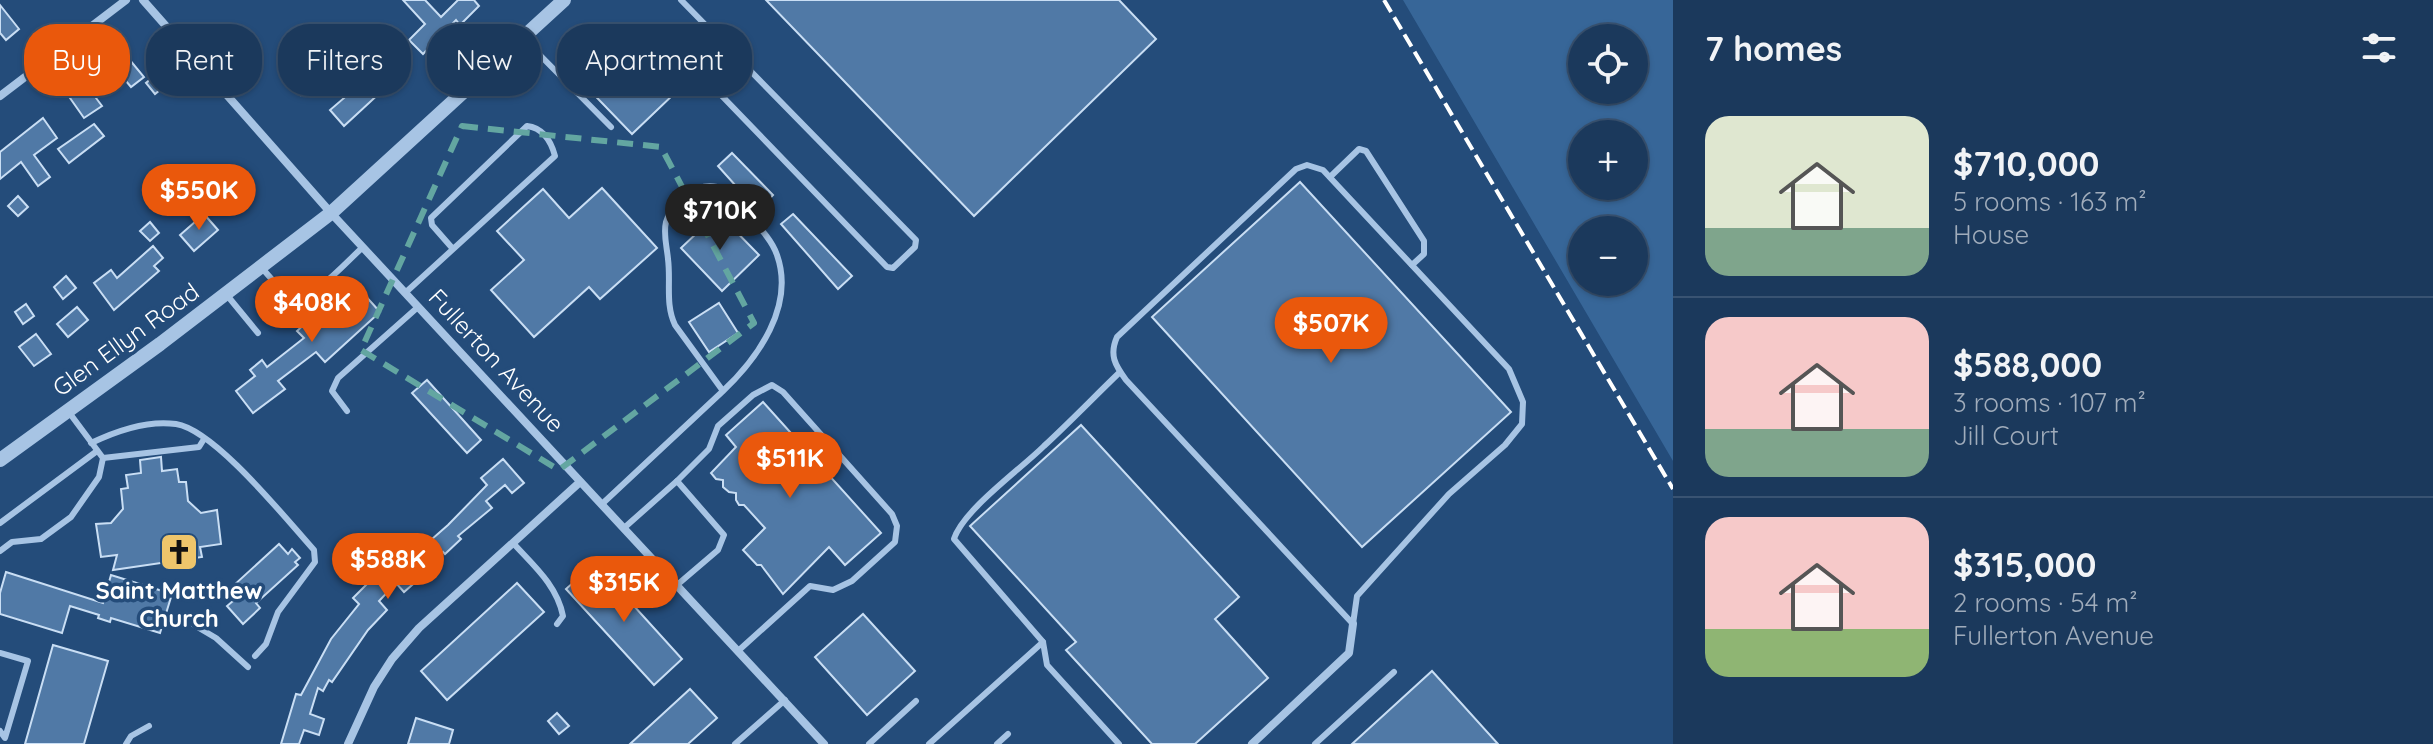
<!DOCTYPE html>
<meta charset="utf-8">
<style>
body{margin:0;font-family:Quicksand,sans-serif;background:#244062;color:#f1f3f6;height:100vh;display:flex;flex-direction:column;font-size:30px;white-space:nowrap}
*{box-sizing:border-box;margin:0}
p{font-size:26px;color:#a0acbb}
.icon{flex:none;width:44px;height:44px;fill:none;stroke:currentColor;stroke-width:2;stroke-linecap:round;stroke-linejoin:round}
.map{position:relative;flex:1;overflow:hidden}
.side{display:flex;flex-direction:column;background:#1b395c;width:760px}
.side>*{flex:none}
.banner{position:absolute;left:24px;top:24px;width:760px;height:72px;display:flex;gap:16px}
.controls{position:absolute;left:1568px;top:24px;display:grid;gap:16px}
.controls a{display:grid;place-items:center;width:80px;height:80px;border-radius:50%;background:#1b395c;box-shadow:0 2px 6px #0004,0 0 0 2px #395372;font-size:40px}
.price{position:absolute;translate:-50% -68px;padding:0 18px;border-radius:28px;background:#ea580c;color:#fff;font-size:26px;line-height:52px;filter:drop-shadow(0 2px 4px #0008)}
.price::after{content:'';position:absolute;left:50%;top:48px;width:24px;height:18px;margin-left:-12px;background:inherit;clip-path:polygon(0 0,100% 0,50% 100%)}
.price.current{background:#222;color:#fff}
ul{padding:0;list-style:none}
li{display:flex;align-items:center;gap:24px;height:200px;padding:0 32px}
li+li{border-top:2px solid #395372}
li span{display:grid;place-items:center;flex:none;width:224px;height:160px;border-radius:24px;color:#555}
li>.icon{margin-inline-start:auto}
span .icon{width:96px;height:96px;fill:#fffc;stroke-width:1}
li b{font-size:34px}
h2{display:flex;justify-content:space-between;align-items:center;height:96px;padding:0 32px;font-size:34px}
.tag{padding:0 28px;border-radius:32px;background:#1b395c;box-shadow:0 2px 6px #0004,0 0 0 2px #395372;font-size:28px;line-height:72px}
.tag.current{background:#ea580c;color:#fff}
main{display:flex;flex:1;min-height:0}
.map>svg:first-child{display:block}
.green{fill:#376698;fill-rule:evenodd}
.building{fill:#5079a6;stroke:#c9def4;stroke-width:2}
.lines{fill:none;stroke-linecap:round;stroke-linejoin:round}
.service{stroke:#a7c4e4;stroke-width:6}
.minor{stroke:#a7c4e4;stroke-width:8}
.tertiary{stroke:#a7c4e4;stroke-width:14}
.rail{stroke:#fff;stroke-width:4;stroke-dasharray:14 6;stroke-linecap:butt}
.marked{fill:none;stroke:#63a6a1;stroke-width:6;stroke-dasharray:16 10;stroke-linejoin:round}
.labels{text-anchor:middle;stroke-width:7;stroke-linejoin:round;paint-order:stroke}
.street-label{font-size:24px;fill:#fff;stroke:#244c7a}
.poi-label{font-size:24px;font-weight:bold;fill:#fff;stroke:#244c7a}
</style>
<main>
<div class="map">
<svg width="1673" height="744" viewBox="0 0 1673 744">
<rect width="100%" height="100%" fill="#244c7a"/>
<path class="green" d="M1403 0H1673V461ZM1582 38H1634V90H1582ZM1582 134H1634V186H1582ZM1582 230H1634V282H1582Z"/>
<g class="building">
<path d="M403 0H425L441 17 458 0H474L479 6 460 25 456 20 423 54 409 40 425 24Z"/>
<path d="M766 0H1119L1156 39 974 216Z"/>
<path d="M0 5 19 29 6 40 0 33Z"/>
<path d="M372 30 382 42 369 53 359 41Z"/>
<path d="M620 34 676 92 632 134 576 76Z"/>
<path d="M375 55 396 78 344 126 330 110 365 80 357 71Z"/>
<path d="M129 59 144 77 131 87 126 81 116 90 102 73 115 62 119 67Z"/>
<path d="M301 72 313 85 301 95 290 82Z"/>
<path d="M157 74 166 85 155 94 146 83Z"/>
<path d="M87 86 102 106 84 118 70 98Z"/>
<path d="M43 118 57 138 34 155 50 177 38 186 21 162 0 179V152Z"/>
<path d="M94 124 104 136 69 163 58 149Z"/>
<path d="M732 153 773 195 761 208 744 195 718 166Z"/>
<path d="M225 166 252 199 236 212 214 185 190 205 178 191 189 181 193 186 205 175 210 181 209 178Z"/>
<path d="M1300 182 1511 412 1362 547 1152 317Z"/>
<path d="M602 188 657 248 600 299 589 287 534 337 491 290 524 260 497 231 543 189 569 218Z"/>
<path d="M18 196 28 207 18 216 8 206Z"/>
<path d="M718 213 759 255 722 291 681 248Z"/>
<path d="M204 214 218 230 194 251 180 235Z"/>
<path d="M793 214 852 276 838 289 781 224Z"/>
<path d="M150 222 159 233 150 241 140 231Z"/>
<path d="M153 246 163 258 154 266 159 271 114 310 94 283 111 270 117 278Z"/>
<path d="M66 276 76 288 63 299 54 287Z"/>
<path d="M352 281 380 312 325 362 316 352 278 381 285 389 253 413 236 391 255 376 250 370 262 360 267 367 304 338 297 331Z"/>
<path d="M719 303 738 333 709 352 689 322Z"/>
<path d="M26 304 34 316 23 324 15 312Z"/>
<path d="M77 307 88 320 68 337 57 324Z"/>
<path d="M36 334 51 354 34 366 19 347Z"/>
<path d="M427 380 481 440 467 453 412 393Z"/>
<path d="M763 402 881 533 845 565 829 547 783 594 761 565H757L743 550 765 528 744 505H739L736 500V493L729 492 723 487V480L716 479 711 473 736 447 726 435Z"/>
<path d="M1081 425 1239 597 1215 619 1268 678 1195 744H1152L1066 650 1076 642 970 526Z"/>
<path d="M161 457 162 471 177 469 179 482H186L188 501 201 513 217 510 221 544 200 547 202 557 113 570 117 555 101 557 96 524 111 523 123 509 121 489 128 488 126 475 141 473 140 460Z"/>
<path d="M503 459 524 483 512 493 505 485 486 501 492 508 458 536 461 539 445 554 443 552 418 575 420 578 404 592 396 583 379 601 387 610 368 630 332 682 329 680 323 691 318 688 310 714 324 719 319 735 304 730 299 744H281L296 694 301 695 331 639 359 604 353 598 373 578 376 581 411 550 415 554 448 525 487 485 481 478Z"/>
<path d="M279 544 288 554 292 549 300 558 295 562 298 565 256 603 260 608 243 624 227 606 240 595 233 586Z"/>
<path d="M595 563 682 659 654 685 566 589Z"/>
<path d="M6 572 103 603 111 575 172 594 160 633 111 618 110 622 98 618 99 615 70 606 62 633 0 614V593Z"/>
<path d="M517 583 544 612 447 700 421 671Z"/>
<path d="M863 614 915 671 867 715 815 657Z"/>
<path d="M53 645 108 661 84 744H25Z"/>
<path d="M1432 671 1498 744H1352Z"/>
<path d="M690 689 717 718 688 744H630Z"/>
<path d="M557 713 569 726 559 734 548 721Z"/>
<path d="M416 718 453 730 449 744H408Z"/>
</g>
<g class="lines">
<g class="service">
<path d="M681 0 916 240 915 247 893 268 887 267 721 95 718 83 742 63"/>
<path d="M523 38 611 127"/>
<path d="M1307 165 1323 170 1509 369 1523 402 1522 424 1505 445 1449 494 1357 596 1353 624 1126 380C1115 365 1109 355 1117 337L1296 169Z"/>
<path d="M1330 177 1359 149 1366 151 1424 241V254L1412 265"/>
<path d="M261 267 290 300C318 296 342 266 363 247"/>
<path d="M405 293 555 156C551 141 543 128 527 126L431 218 432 225 453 249"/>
<path d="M226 294 258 333"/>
<path d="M347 411 332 391 338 378 418 307"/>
<path d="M91 443C116 431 148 420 176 424 215 430 286 519 314 550L315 562 278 612 266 644 255 656"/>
<path d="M103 458 199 447 204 439"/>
<path d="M677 481 709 449 718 426 753 395 772 385 783 392 892 514 897 526 895 542 852 581 833 590 810 586 738 651"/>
<path d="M602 504 723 391C758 358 795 306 777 255 772 240 759 227 749 216 740 207 730 190 717 187 696 182 671 203 666 222 663 234 667 247 668 259 671 282 665 304 675 325L723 391"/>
<path d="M0 523 97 451"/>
<path d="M624 528 677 481 724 535 718 550 677 585"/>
<path d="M513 543C533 565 557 585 563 616L557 624"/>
<path d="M0 551 12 542 41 539 71 517 99 477 103 458 68 411"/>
<path d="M194 625 216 638 248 667"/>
<path d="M1043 642 954 539C963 510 1021 469 1044 446 1070 422 1095 396 1120 372"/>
<path d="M0 653 28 661 5 738 0 731"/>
<path d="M126 744 131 736 149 726"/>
<path d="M735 744 785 700"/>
<path d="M869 744 916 701"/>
<path d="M929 744 1043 642 1047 665 1119 744"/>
<path d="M997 744 1008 734"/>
<path d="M1315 744 1394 672"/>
</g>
<g class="minor">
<path d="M143 0 331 213 824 744"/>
<path d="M0 96 126 0"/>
<path d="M348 744 374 687 392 659 419 628 580 482"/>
<path d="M1252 744 1349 653 1353 624"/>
</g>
<path class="tertiary" d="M0 460 160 344 331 213 564 0"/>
<path class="rail" d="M1384 0 1673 489"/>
</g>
<path class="marked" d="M462 126 661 147 754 323 559 470 361 350Z"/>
<defs>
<g id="church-square" transform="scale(2)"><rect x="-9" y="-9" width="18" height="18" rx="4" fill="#eec56b" stroke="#244c7a"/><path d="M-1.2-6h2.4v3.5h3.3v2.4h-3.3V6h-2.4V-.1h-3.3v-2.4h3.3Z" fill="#111"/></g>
</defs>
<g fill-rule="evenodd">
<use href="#church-square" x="179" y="552"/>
</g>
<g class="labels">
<g class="street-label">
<text transform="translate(126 340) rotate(-36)" y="8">Glen Ellyn Road</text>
<text transform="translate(496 361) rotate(47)" y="8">Fullerton Avenue</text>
</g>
<g class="poi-label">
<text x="179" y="599">Saint Matthew<tspan x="179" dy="28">Church</tspan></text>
</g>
</g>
</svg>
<div class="controls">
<a><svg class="icon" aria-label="locate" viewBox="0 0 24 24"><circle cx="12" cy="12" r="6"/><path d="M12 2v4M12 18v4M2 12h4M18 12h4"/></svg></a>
<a>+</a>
<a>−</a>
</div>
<b class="price" style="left:199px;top:232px">$550K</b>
<b class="price current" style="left:720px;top:252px">$710K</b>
<b class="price" style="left:312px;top:344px">$408K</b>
<b class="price" style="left:1331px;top:365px">$507K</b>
<b class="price" style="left:790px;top:500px">$511K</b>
<b class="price" style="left:388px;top:601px">$588K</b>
<b class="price" style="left:624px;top:624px">$315K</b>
<div class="banner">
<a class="tag current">Buy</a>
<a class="tag">Rent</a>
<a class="tag">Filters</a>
<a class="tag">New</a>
<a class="tag">Apartment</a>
</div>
</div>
<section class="side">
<h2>7 homes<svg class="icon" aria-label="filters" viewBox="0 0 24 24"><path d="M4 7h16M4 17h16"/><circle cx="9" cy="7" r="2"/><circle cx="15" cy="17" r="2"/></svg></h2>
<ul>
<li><span style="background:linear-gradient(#dfe7d0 70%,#7fa58c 0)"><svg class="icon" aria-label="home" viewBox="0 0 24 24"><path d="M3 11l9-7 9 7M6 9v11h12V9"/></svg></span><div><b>$710,000</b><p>5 rooms · 163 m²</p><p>House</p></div></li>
<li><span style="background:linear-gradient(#f6c9c9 70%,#7fa58c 0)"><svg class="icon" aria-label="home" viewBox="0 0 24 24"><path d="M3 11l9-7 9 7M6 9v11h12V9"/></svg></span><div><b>$588,000</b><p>3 rooms · 107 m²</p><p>Jill Court</p></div></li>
<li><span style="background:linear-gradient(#f6c9c9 70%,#8fb573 0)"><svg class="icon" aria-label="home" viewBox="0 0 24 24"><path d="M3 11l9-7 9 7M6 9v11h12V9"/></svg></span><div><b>$315,000</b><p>2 rooms · 54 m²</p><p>Fullerton Avenue</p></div></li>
</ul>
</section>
</main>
